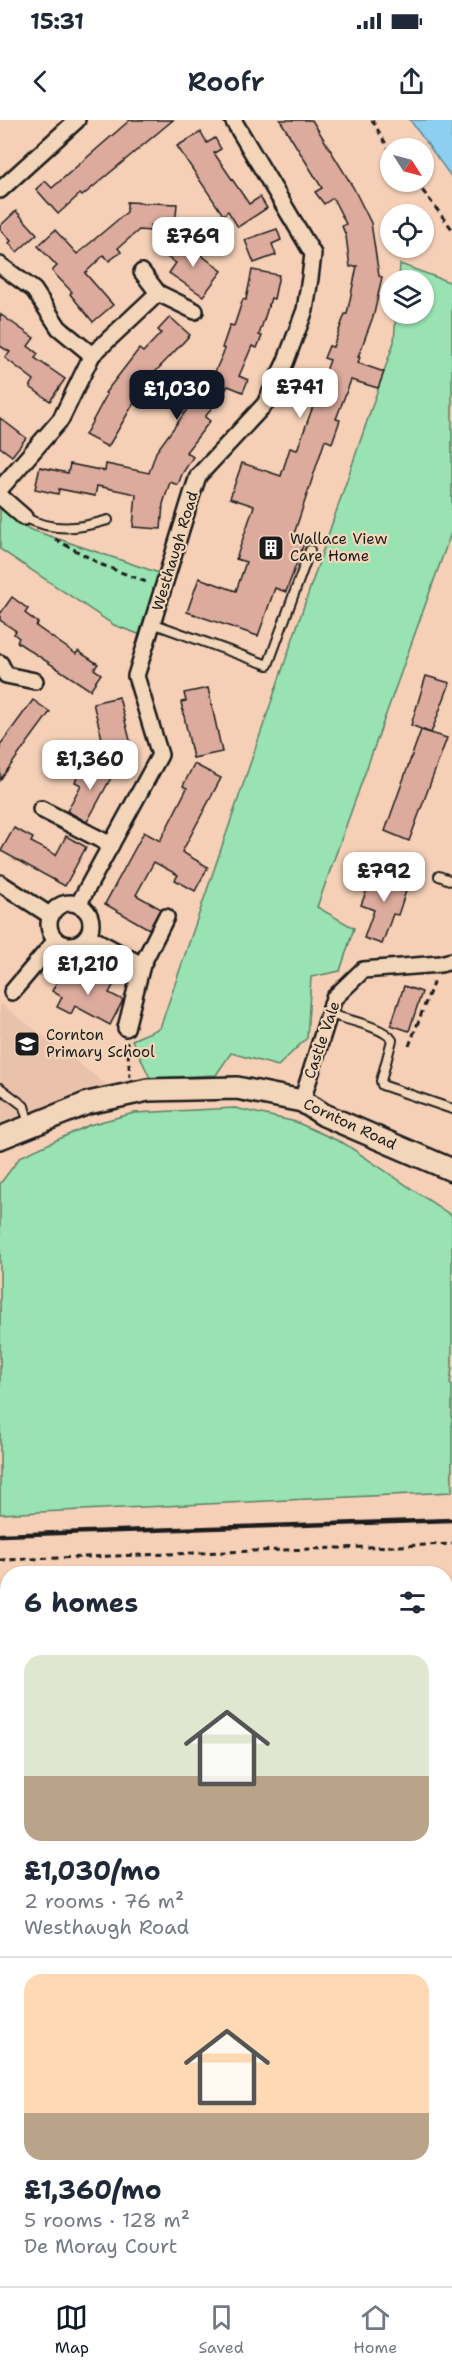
<!DOCTYPE html>
<meta charset="utf-8">
<style>
body{margin:0;font-family:"Shantell Sans",sans-serif;background:#f2f2f3;color:#1f2937;height:100vh;display:flex;flex-direction:column;font-size:22px;white-space:nowrap}
*{box-sizing:border-box;margin:0}
p{font-size:20px;color:#747a83}
.icon{flex:none;width:33px;height:33px;fill:none;stroke:currentColor;stroke-width:2;stroke-linecap:round;stroke-linejoin:round}
.map{position:relative;flex:1;overflow:hidden}
.drawer{position:absolute;left:0px;top:1446px;width:453px;height:720px;display:flex;flex-direction:column;background:#fff;border-radius:24px 24px 0 0;box-shadow:0 2px 4px #0004}
.drawer>*{flex:none}
.needle{width:39px;rotate:126deg}
.controls{position:absolute;left:380px;top:18px;display:grid;gap:12px}
.controls a{display:grid;place-items:center;width:54px;height:54px;border-radius:50%;background:#fff;box-shadow:0 2px 4px #0004;font-size:30px}
.price{position:absolute;translate:-50% -51px;padding:0 14px;border-radius:12px;background:#fff;color:#222;font-size:20px;line-height:39px;filter:drop-shadow(0 2px 3px #0008)}
.price::after{content:'';position:absolute;left:50%;top:36px;width:18px;height:14px;margin-left:-9px;background:inherit;clip-path:polygon(0 0,100% 0,50% 100%)}
.price.selected{background:#111827;color:#fff}
ul{padding:0;list-style:none}
li{display:grid;align-content:center;gap:12px;height:318px;padding:0 24px}
li+li{border-top:2px solid #e0e1e3}
li span{display:grid;place-items:center;height:186px;border-radius:18px;color:#555}
li>.icon{margin-inline-start:auto}
span .icon{width:108px;height:108px;fill:#fffc;stroke-width:1}
li b{font-size:26px}
h2{display:flex;justify-content:space-between;align-items:center;height:72px;padding:0 24px;font-size:26px}
.status{display:flex;justify-content:space-between;align-items:center;height:42px;padding:0 30px;background:#fff;direction:ltr}
.status svg{height:16px;fill:currentColor}
header{display:flex;justify-content:space-between;align-items:center;height:78px;padding:0 24px;background:#fff;font-size:27px;font-weight:600}
.dock{display:flex;justify-content:space-around;align-items:center;height:84px;border-top:2px solid #e0e1e3;background:#fff;font-size:16px;color:#747a83}
.dock a{display:grid;justify-items:center;gap:3px}
.dock .selected{color:#111827}
.map>svg:first-child{display:block}
.built{fill:#eac2ac}
.green{fill:#99e2b1;stroke:#5a7f66;stroke-width:1.5}
.water{fill:#8ecfef;stroke:#60879b;stroke-width:1.5}
.building{fill:#dcab9d;stroke:#1c1c1c;stroke-width:1.5}
.lines{fill:none;stroke-linecap:round;stroke-linejoin:round}
.lane-casing{stroke:#1c1c1c;stroke-width:12}
.street-casing{stroke:#1c1c1c;stroke-width:20}
.secondary-casing{stroke:#1c1c1c;stroke-width:26}
.path{stroke:#1c1c1c;stroke-width:3;stroke-dasharray:6 4.5;stroke-linecap:butt}
.lane{stroke:#f3d6b9;stroke-width:8}
.street{stroke:#f3d6b9;stroke-width:15}
.secondary{stroke:#f3d6b9;stroke-width:21}
.rail{stroke:#1c1c1c;stroke-width:4.5}
.labels{text-anchor:middle;stroke-width:4.5;stroke-linejoin:round;paint-order:stroke}
.poi-label{font-size:15px;fill:#1c1c1c;stroke:#f3d6b9;text-anchor:start}
.street-label{font-size:15px;fill:#1c1c1c;stroke:#f3d6b9}
</style>
<div class="status"><b>15:31</b><svg viewBox="0 0 49 12"><path d="M0 12V9h3v3zM5 12V6h3v6zM10 12V3h3v9zM15 12V0h3v12zM26 1h20v11H26zM47 4h2v5h-2z"/></svg></div>
<header><svg class="icon" aria-label="back" viewBox="0 0 24 24"><path d="M15 5l-7 7 7 7"/></svg>Roofr<svg class="icon" aria-label="share" viewBox="0 0 24 24"><path d="M12 15V3M7 8l5-5 5 5M5 13v7h14v-7"/></svg></header>
<div class="map">
<svg width="452" height="2166" viewBox="0 0 452 2166">
<rect width="100%" height="100%" fill="#f5d0b7"/>
<filter id="ink" filterUnits="userSpaceOnUse"><feTurbulence type="fractalNoise" baseFrequency=".0167" numOctaves="2"/><feDisplacementMap in="SourceGraphic" scale="12" xChannelSelector="R" yChannelSelector="G"/><feConvolveMatrix kernelMatrix="1 2 1 2 8 2 1 2 1" color-interpolation-filters="sRGB"/></filter>
<g filter="url(#ink)">
<path class="built" d="M0 883 108 966 65 980 0 1008Z"/>
<g class="green">
<path d="M400 144 452 163V410L317 787 354 808 340 851 311 857 307 918 278 946 231 933 216 955 150 958 132 920 160 908 394 222 396 194H423V160H399Z"/>
<path d="M0 384 29 409 162 454 141 515 114 505 0 429Z"/>
<path d="M235 988 296 1002 345 1024 452 1096V1247L450 1264 452 1265V1372L0 1394V1064L20 1037 89 1005 134 993Z"/>
</g>
<path class="water" d="M410 0H452V58Z"/>
<g class="building">
<path d="M130 0H173L82 76 80 74 58 94 36 69 45 61 52 68Z"/>
<path d="M280 0H312L353 67 371 103 379 156 382 157 374 194 358 237H360L358 243 384 252 378 268 351 260 336 299 340 300 332 323 325 320 294 414 306 418 286 472 275 468 258 516 187 492 199 458 236 471 246 442 236 439 254 386 230 378 242 343 281 356 290 328 297 330 330 240 324 238 329 226 333 227 345 194H347L357 146 350 147 346 116 342 106 346 104 333 78 324 84 315 72 322 68Z"/>
<path d="M201 12 207 23 215 18 221 29 214 33 249 84 260 77 267 88 238 107 228 91 223 95 177 26Z"/>
<path d="M127 82 177 84 175 106 151 105 150 111 139 110 118 128 121 132 109 141 104 135 85 153 113 185 93 202 70 174 72 172 52 151 57 146 38 126 55 110 77 134 127 92Z"/>
<path d="M16 91 37 114 17 132 9 123 11 121 0 109V106Z"/>
<path d="M277 109 281 120 272 124 276 135 254 143 245 120Z"/>
<path d="M180 119 222 151 203 176 169 153 176 143 167 137Z"/>
<path d="M252 150 279 155 274 179 271 178 259 215 262 216 257 228 252 226 239 256 248 260 243 272 228 266 205 297 210 301 186 332 193 337 182 354 178 365 170 362 163 384 161 409 133 407 136 374 97 366 95 376 59 369 58 374 35 369 40 347 68 353 70 344 105 351 106 344 149 353 156 332 194 280 190 277 205 258 210 263 225 229 222 228 230 205 234 206 243 179 246 180Z"/>
<path d="M0 194 34 218 28 226 38 234 35 238 65 259 50 281 30 267 34 260 5 238 10 232 0 226Z"/>
<path d="M170 197 190 215 157 250 141 271 108 327 85 315 107 274 105 273 139 229 143 232 161 213 158 210Z"/>
<path d="M0 298 26 318 12 336 0 327Z"/>
<path d="M12 477 28 489 25 493 38 503 36 506 76 534 78 531 98 544 94 549 101 554 90 570 17 522 19 518 14 514 16 511 0 500V494Z"/>
<path d="M426 556 450 563 431 613 411 605Z"/>
<path d="M208 568 222 632 193 638 181 582 186 581 184 573Z"/>
<path d="M119 577 131 624 127 625 128 633 107 638 93 583Z"/>
<path d="M33 580 50 592 0 660V625Z"/>
<path d="M421 610 447 618 409 721 385 711Z"/>
<path d="M94 642 114 652 87 702 67 691 81 665 75 662 81 650 87 654Z"/>
<path d="M194 644 221 658 182 732 208 747 195 771 175 760 178 755 154 742 136 775 161 789 149 809 105 784 144 712 160 721 187 668 183 666Z"/>
<path d="M14 708 33 718 31 722 56 735 66 716 86 727 65 766 1 731Z"/>
<path d="M389 746 406 754 402 766 407 768 398 795 393 794 382 824 364 818 374 790 361 785 372 756 384 760Z"/>
<path d="M63 850 88 862 94 851 115 862 109 873 123 880 110 905 75 886 71 894 57 887 62 877 52 871Z"/>
<path d="M404 866 422 872 409 911 391 905Z"/>
</g>
<g class="lines">
<g class="lane-casing">
<g id="lane">
<path d="M24 397C53 412 78 409 108 400"/>
<path d="M152 503 268 545 310 430"/>
<path d="M439 756 452 761"/>
<path d="M329 894C344 899 385 907 392 920L381 961 382 965 452 989"/>
<path d="M0 968 24 986 29 1005"/>
</g>
</g>
<g class="street-casing">
<g id="street">
<path d="M0 70 77 0"/>
<path d="M0 145 34 170 59 208 92 235"/>
<path d="M142 152 158 173 195 191"/>
<path d="M0 369 61 299 92 235 158 173"/>
<path d="M0 376 24 397"/>
<path d="M0 543 6 555 35 561"/>
<path d="M41 689 111 725"/>
<path d="M0 763 51 796"/>
<circle cx="70" cy="804" r="21"/>
<path d="M78 785 160 635 136 556 192 374 198 356 265 284 285 243 305 190 310 158 313 134 233 0"/>
<path d="M88 816 142 845"/>
<path d="M12 872 56 820"/>
<path d="M126 908 142 845 166 797"/>
<path d="M302 981 334 878 363 850 440 844 452 841"/>
</g>
</g>
<g class="secondary-casing">
<path id="secondary" d="M0 1018 88 983 148 970 237 968 302 981 324 995 452 1050"/>
</g>
<g class="path">
<path d="M372 0 390 31"/>
<path d="M416 62 452 109"/>
<path d="M55 419 102 445 149 463"/>
<path d="M127 922 130 957"/>
<path d="M409 926 435 858"/>
<path d="M0 1440 452 1424"/>
</g>
<use href="#lane" class="lane"/>
<use href="#street" class="street"/>
<use href="#secondary" class="secondary"/>
<path class="rail" d="M0 1415 452 1400"/>
</g>
</g>
<defs>
<g id="building-square" transform="scale(1.35)"><rect x="-9" y="-9" width="18" height="18" rx="4" fill="#1c1c1c" stroke="#f3d6b9"/><path d="M-4-6H4V6H1V3H-1V6H-4ZM-2.5-4.3h1.7v1.8h-1.7ZM.8-4.3h1.7v1.8H.8ZM-2.5-1h1.7V.8h-1.7ZM.8-1h1.7V.8H.8Z" fill="#fff"/></g>
<g id="school-square" transform="scale(1.35)"><rect x="-9" y="-9" width="18" height="18" rx="4" fill="#1c1c1c" stroke="#f3d6b9"/><path d="M0-5L7-2L0 1L-7-2ZM-4 1L0 2.5L4 1V4Q0 6-4 4Z" fill="#fff"/></g>
</defs>
<g fill-rule="evenodd">
<use href="#building-square" x="271" y="428"/>
<use href="#school-square" x="27" y="924"/>
</g>
<g class="labels">
<g class="poi-label">
<text x="290" y="424">Wallace View<tspan x="290" dy="17">Care Home</tspan></text>
<text x="46" y="920">Cornton<tspan x="46" dy="17">Primary School</tspan></text>
</g>
<g class="street-label">
<text transform="translate(175 431) rotate(-73)" y="5">Westhaugh Road</text>
<text transform="translate(322 920) rotate(-71)" y="5">Castle Vale</text>
<text transform="translate(350 1004) rotate(25)" y="5">Cornton Road</text>
</g>
</g>
</svg>
<div class="controls">
<a><svg class="needle" viewBox="-14 -14 28 28"><path d="M0-13l5 13h-10z" fill="#e53935"/><path d="M0 13l5-13h-10z" fill="#747a83"/></svg></a>
<a><svg class="icon" aria-label="locate" viewBox="0 0 24 24"><circle cx="12" cy="12" r="6"/><path d="M12 2v4M12 18v4M2 12h4M18 12h4"/></svg></a>
<a><svg class="icon" aria-label="layers" viewBox="0 0 24 24"><path d="M12 4l9 5-9 5-9-5zM3 14l9 5 9-5"/></svg></a>
</div>
<b class="price" style="left:193px;top:148px">£769</b>
<b class="price" style="left:300px;top:299px">£741</b>
<b class="price selected" style="left:177px;top:301px">£1,030</b>
<b class="price" style="left:90px;top:671px">£1,360</b>
<b class="price" style="left:384px;top:783px">£792</b>
<b class="price" style="left:88px;top:876px">£1,210</b>
<section class="drawer">
<h2>6 homes<svg class="icon" aria-label="filters" viewBox="0 0 24 24"><path d="M4 7h16M4 17h16"/><circle cx="9" cy="7" r="2"/><circle cx="15" cy="17" r="2"/></svg></h2>
<ul>
<li><span style="background:linear-gradient(#dfe7d0 65%,#b9a48a 0)"><svg class="icon" aria-label="home" viewBox="0 0 24 24"><path d="M3 11l9-7 9 7M6 9v11h12V9"/></svg></span><div><b>£1,030/mo</b><p>2 rooms · 76 m²</p><p>Westhaugh Road</p></div></li>
<li><span style="background:linear-gradient(#ffd9b3 75%,#b9a48a 0)"><svg class="icon" aria-label="home" viewBox="0 0 24 24"><path d="M3 11l9-7 9 7M6 9v11h12V9"/></svg></span><div><b>£1,360/mo</b><p>5 rooms · 128 m²</p><p>De Moray Court</p></div></li>
</ul>
</section>
</div>
<nav class="dock">
<a class="selected"><svg class="icon" aria-label="map" viewBox="0 0 24 24"><path d="M3 6l6-2 6 2 6-2v14l-6 2-6-2-6 2zM9 4v14M15 6v14"/></svg>Map</a>
<a><svg class="icon" aria-label="saved" viewBox="0 0 24 24"><path d="M7 4h10v16l-5-4-5 4z"/></svg>Saved</a>
<a><svg class="icon" aria-label="home" viewBox="0 0 24 24"><path d="M3 11l9-7 9 7M6 9v11h12V9"/></svg>Home</a>
</nav>
